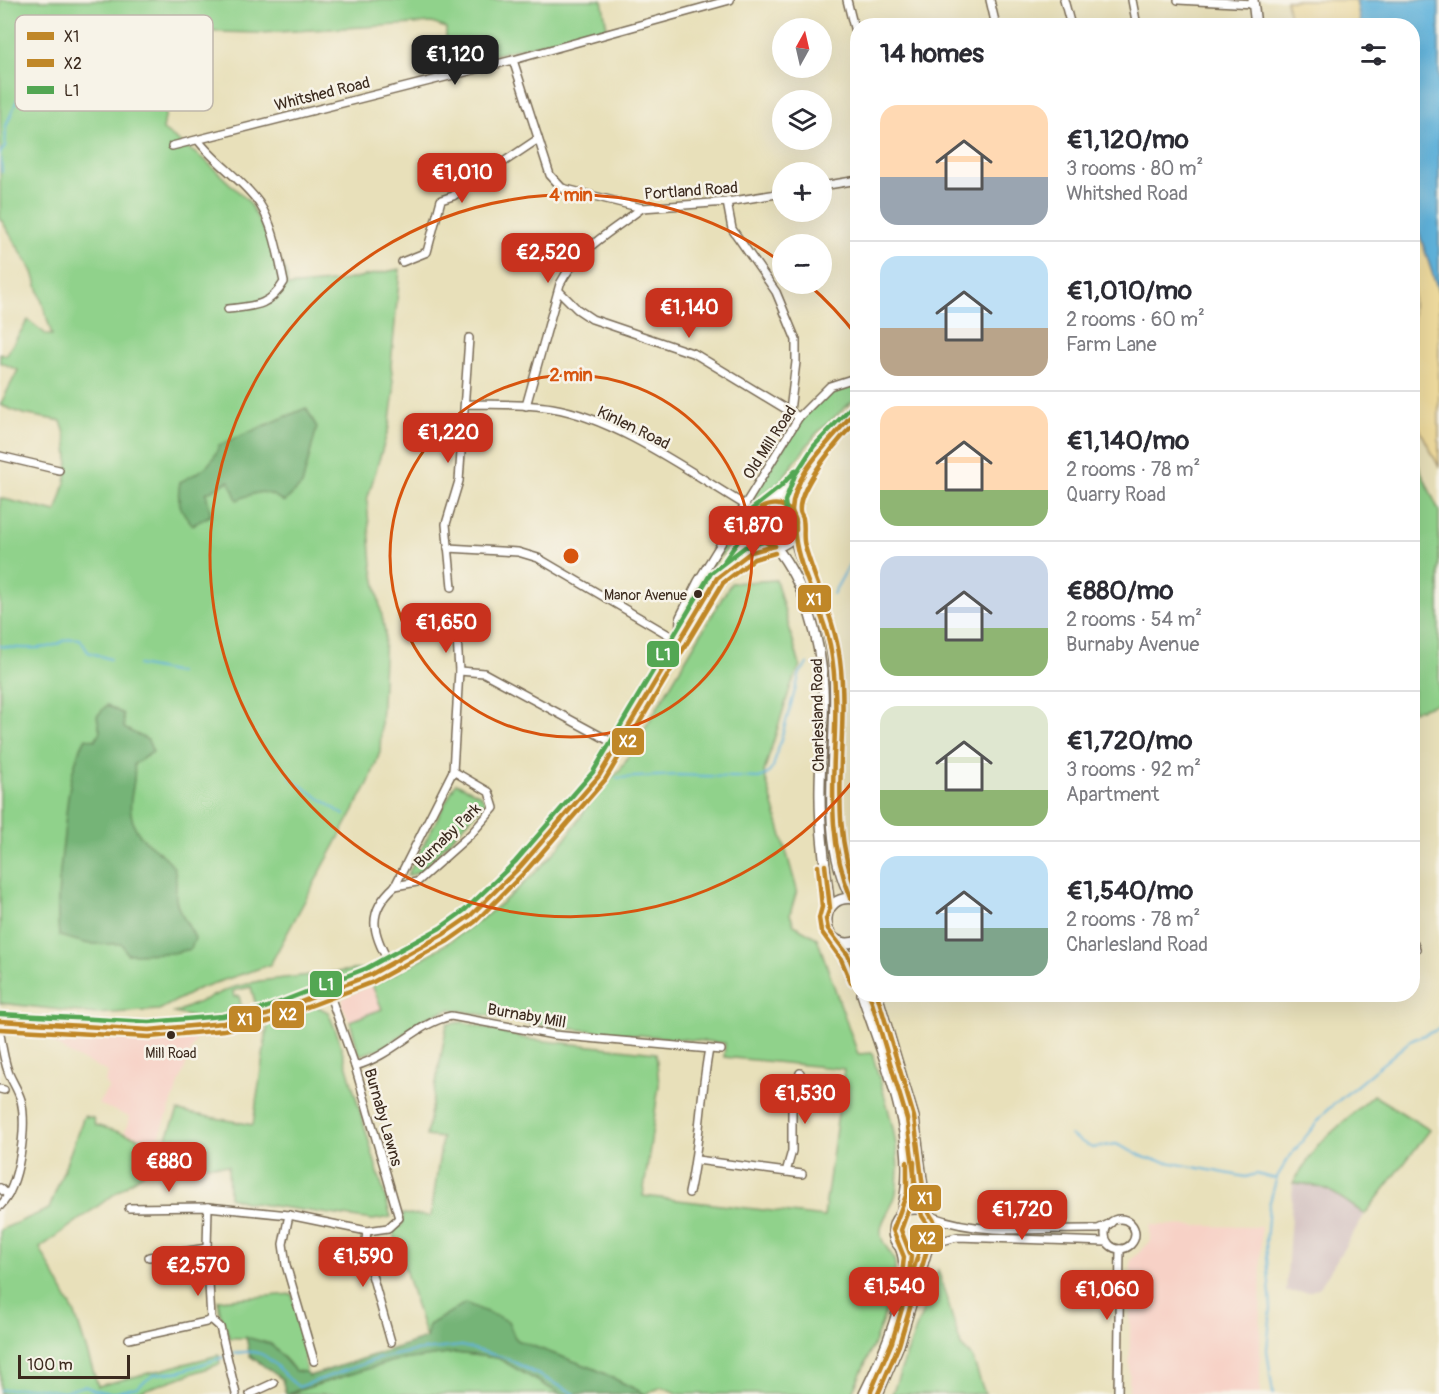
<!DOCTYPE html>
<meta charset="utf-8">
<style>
body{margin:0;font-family:Pangolin,sans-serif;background:#f2f2f3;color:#2b2b33;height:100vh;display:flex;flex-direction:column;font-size:22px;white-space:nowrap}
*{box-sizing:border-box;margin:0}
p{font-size:20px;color:#7c7c81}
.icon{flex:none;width:33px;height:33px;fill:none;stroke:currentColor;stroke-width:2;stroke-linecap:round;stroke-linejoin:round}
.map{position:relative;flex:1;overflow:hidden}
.sheet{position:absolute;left:850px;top:18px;width:570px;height:984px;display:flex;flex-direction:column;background:#fff;border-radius:24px;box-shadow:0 6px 24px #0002}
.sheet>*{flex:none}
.needle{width:39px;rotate:8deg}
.fabs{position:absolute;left:772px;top:18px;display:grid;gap:12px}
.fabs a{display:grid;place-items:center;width:60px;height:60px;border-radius:50%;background:#fff;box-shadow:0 6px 24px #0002;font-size:30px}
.scale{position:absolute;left:18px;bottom:15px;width:112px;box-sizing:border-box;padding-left:6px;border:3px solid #3b2a1e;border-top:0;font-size:16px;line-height:21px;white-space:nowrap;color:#3b2a1e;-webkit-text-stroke:4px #f7f3e8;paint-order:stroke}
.price{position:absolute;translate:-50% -51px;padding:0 14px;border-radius:12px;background:#c8321e;color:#fff;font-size:20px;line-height:39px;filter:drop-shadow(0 2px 3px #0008)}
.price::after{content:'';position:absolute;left:50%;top:36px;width:18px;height:14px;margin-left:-9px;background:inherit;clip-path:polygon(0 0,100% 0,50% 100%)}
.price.selected{background:#222;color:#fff}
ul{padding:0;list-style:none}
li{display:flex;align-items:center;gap:18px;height:150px;padding:0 30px}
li+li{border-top:2px solid #e1e1e2}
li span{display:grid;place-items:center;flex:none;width:168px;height:120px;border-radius:18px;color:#555}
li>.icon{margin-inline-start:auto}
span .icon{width:72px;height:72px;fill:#fffc;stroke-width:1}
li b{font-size:26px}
h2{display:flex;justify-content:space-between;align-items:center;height:72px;padding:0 30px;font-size:26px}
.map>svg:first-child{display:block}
.built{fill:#f7d1c6}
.industrial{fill:#d2bfbf}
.green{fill:#90d28b;stroke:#667e54;stroke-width:1.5}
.forest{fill:#74b477;stroke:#586f4a;stroke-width:1.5}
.sand{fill:#eeda9e;stroke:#94825e;stroke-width:1.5}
.water{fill:#61b3dc;stroke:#4e6e7d;stroke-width:1.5}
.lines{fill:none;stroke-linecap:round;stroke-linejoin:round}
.stream{stroke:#61b3dc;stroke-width:2}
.minor-casing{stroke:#786a55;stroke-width:10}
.secondary-casing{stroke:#786a55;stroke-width:12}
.minor{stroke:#fff;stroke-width:7}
.secondary{stroke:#fff;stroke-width:9}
.bus-1-casing{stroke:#f7f3e8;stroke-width:9}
.bus-2-casing{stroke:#f7f3e8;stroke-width:9}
.bus-3-casing{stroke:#f7f3e8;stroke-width:9}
.bus-1{stroke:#c08728;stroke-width:4.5}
.bus-2{stroke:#c08728;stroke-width:4.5}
.bus-3{stroke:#53a753;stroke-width:4.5}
.ring{fill:none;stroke:#d7540e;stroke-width:3}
.bus-dot{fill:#3b2a1e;stroke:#f7f3e8;stroke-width:2}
.labels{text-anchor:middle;stroke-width:5;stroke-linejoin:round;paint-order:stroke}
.bus-label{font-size:14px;fill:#3b2a1e;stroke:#f7f3e8;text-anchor:end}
.street-label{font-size:16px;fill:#3b2a1e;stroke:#f7f3e8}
.key{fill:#f7f3e8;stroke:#bfb7ab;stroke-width:1.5}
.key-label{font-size:16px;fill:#3b2a1e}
.centre{fill:#d7540e;stroke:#f7f3e8;stroke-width:3}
.ring-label{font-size:18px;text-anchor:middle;font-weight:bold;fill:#d7540e;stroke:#f7f3e8;stroke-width:5;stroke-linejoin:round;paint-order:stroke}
.line-badge{stroke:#f7f3e8;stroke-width:2}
.badge-label{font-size:16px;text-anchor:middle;font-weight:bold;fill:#fff}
</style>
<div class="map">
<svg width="1439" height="1394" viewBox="0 0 1439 1394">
<rect width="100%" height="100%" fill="#f7f3e8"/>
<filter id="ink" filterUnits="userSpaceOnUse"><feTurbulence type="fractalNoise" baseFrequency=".0167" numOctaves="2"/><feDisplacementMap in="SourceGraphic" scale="12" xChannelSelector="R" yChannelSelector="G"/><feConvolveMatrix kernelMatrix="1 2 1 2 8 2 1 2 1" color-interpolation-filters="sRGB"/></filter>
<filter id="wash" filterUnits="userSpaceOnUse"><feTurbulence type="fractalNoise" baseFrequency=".008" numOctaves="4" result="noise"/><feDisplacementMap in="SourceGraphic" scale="24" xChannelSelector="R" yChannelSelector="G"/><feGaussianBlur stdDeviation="1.35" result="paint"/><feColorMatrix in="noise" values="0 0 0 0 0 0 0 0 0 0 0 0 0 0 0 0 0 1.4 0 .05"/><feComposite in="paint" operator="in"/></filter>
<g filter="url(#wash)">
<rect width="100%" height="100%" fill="#e8e0ba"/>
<g class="built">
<path d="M372 985 382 1009 350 1021 342 1005 343 998Z"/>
<path d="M37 1031 123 1038 197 1035 157 1143 125 1132 130 1117 98 1104 109 1087 105 1082 108 1072 71 1055 55 1044 51 1037Z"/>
<path d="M1150 1225 1261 1227 1260 1394H1129L1131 1260 1150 1242Z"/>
</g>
<path class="industrial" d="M1293 1183 1313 1184 1332 1190 1365 1214 1320 1287 1309 1292H1286Z"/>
<g class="green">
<path d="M0 0H602L607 28 446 66V28L432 23 260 33 178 31 163 130 206 161 249 202 287 274V286L340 281 400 269 391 365 394 391 389 427 367 500 372 565 385 632 380 752 369 782 270 965 200 988 159 1010 96 1014 0 1003V498L56 512C68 480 73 454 61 421L23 414 0 405 18 370 0 362V353L6 355 28 320 47 335H52L33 272 0 218Z"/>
<path d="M858 380V396L816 434 778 484 752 502 746 510 741 537 718 558 687 609 697 586 797 425C817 400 827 390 858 380Z"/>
<path d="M1413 454 1439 511V703L1413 711Z"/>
<path d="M776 580 800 666 791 685 764 772 797 890 790 914 794 925 817 938 858 1054 872 1053C884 1097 904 1146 896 1193 894 1207 879 1220 881 1235 882 1245 894 1254 895 1264 896 1297 866 1364 851 1394H679L662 1387 645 1394 595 1369 516 1340 426 1338 393 1230 402 1225 403 1214 431 1216 442 1138 426 1136 447 1024 463 1022 527 1039 656 1053 659 1085 643 1196 824 1217 844 1069 724 1057 725 1043 551 1027 451 1009 429 1016 384 1047 362 1055 358 1051 350 1021 382 1009 372 985C438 955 512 902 559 847 580 822 593 790 619 772L731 583Z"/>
<path d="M456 783 481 795 485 803 420 872 407 876Z"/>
<path d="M361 969 362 972 323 989 257 1009 251 987 233 991 234 997 239 996 242 1010 239 1013 202 1019 174 1013 231 988 259 981Z"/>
<path d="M316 1006 328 1012 338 1036 391 1217 373 1220 245 1202 229 1197 228 1166 182 1163 152 1167 40 1248 75 1314 98 1386 219 1355 220 1364 132 1394H0V1230L49 1209 84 1116 93 1118 95 1125 157 1143 159 1138 166 1139 178 1111 253 1125 268 1022Z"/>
<path d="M1373 1095 1430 1130 1365 1214C1336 1196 1331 1185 1293 1183L1318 1145Z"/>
<path d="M938 1270 961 1346 972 1357 985 1394H892Z"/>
<path d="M292 1294 309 1353 304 1359 306 1372 295 1371C278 1347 260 1336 230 1338L220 1313 218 1300Z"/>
<path d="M455 1353 498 1358 560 1394H288L393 1361Z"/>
</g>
<g class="forest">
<path d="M306 408 317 427 302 485 284 502C264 488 259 491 237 500L229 481 206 493 211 515 193 525C180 511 176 501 180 482 200 471 212 468 219 445Z"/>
<path d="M107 705 123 714 124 728 148 740 153 752 134 764C137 782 128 798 131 813 136 843 153 843 170 862 179 872 175 885 176 897 176 910 190 926 195 938L191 949 173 953 127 954 122 944H89L59 936C56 907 59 881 62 852 67 815 66 772 86 738L95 740 100 731 97 716Z"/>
<path d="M465 1303 508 1321 516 1340 595 1369 645 1394H560L498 1358 456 1353 393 1361 286 1394 282 1379 250 1356 246 1337 271 1344 295 1371 306 1372 309 1376 426 1338 429 1325Z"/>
</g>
<g class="sand">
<path d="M1286 0H1356L1361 25 1285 26V23L1291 21Z"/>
<path d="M1413 214 1439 294V467L1413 416Z"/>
</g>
<path class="water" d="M1356 0H1439V294L1413 214V26L1361 25Z"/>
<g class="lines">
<g class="stream">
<path d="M2 172 0 153 5 147 6 126 24 84"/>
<path d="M833 594 858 549"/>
<path d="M0 646C17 649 31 649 48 647 60 645 67 636 80 639L88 652 110 659"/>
<path d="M138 665 179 673"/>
<path d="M290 778 344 815"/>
<path d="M616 778 678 775 759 778 768 774 773 767 800 673 808 663"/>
<path d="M1070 1135 1092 1148 1116 1144 1146 1158 1246 1177 1256 1174 1277 1179"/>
<path d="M229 1355C271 1342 272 1369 299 1387L377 1359 414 1351 462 1346 506 1358 575 1394"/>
<path d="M0 1390 34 1387 63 1392 84 1386 94 1390 113 1393 137 1387 155 1374 178 1372 224 1357"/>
<path d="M1273 1394 1267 1350 1271 1309 1266 1243 1269 1205 1277 1177 1288 1159 1326 1111 1410 1041 1439 1029"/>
</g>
</g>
</g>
<g filter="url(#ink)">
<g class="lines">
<g class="minor-casing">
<g id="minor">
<path d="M847 0 858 44"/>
<path d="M990 0 996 26"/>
<path d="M1064 0 1071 26"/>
<path d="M1132 0 1137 26"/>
<path d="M1178 0 1254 4"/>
<path d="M513 60 550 175 562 188 642 208 727 202 783 193"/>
<path d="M198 140C215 163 242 179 259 203 274 226 278 255 284 282 270 306 255 306 228 309"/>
<path d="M172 146 513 60 730 0"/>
<path d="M822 186 858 180"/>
<path d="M727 202 732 229 776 292 796 340V362L790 411"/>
<path d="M402 262 427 252 441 200 453 196 538 139"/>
<path d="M559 291 577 309 592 319 695 354 799 417"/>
<path d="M465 404C493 405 524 403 552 408 615 418 690 472 745 505"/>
<path d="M526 406 560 284C579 248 611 232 642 208"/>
<path d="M0 456 59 470"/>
<path d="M448 548 518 552 538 558 679 641 680 617 698 581 799 417 830 386 858 377"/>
<path d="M452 587 446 524 459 481 469 338"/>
<path d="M459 671 484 673 617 745"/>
<path d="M395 886 417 882 471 834 494 808 489 792 453 771"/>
<path d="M1413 942 1416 949"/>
<path d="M390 964C372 933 366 912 395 886L453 771 459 671 457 636"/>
<path d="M0 1034C2 1048 4 1061 9 1074 13 1083 18 1090 21 1100 27 1126 20 1186 0 1206"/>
<path d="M355 1066C394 1055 416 1023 451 1016L554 1035 721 1050"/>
<path d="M0 1089 4 1090"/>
<path d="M697 1160 802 1174"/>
<path d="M786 1172 792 1151V1103L800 1073"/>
<path d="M0 1188 8 1195"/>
<path d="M689 1193C700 1145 700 1097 709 1049"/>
<path d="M129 1208 208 1207 289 1215 367 1231 388 1228 399 1218 355 1066 328 990"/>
<path d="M289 1215 283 1244 286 1265 314 1361"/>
<path d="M933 1217C984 1236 1044 1228 1098 1229L1111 1223"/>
<circle cx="1120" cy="1234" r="15"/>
<path d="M367 1231 365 1250 391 1342"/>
<path d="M934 1243 957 1237 1107 1242"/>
<path d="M149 1257 207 1248"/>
<path d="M211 1319 220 1327 236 1394"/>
<path d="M129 1339 206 1322 211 1319 207 1248 208 1207"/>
<path d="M250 1394 274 1383"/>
<path d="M1118 1394 1120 1249"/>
</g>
</g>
<g class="secondary-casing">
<g id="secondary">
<path d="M1253 0 1256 26"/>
<path d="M772 503 802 476 849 418 858 411"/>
<circle cx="775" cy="525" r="21"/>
<path d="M792 512 799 483"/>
<path d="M794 534C802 573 824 607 831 646 845 725 813 827 851 898"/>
<path d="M775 546C805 583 821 641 823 688 825 725 819 762 820 799 820 835 826 872 830 908"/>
<path d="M735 562 769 546"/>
<path d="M858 900C815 888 818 955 858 941"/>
<path d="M838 941 848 955 858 980"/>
<path d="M862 994C884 1062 922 1142 901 1213"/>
<path d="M877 994 914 1117 924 1195 929 1213"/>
<path d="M0 1021 149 1030 223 1023 267 1015 370 975 444 934 470 916 520 867 599 776 717 578 754 532"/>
<circle cx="915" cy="1231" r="22"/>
<path d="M864 1394C881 1360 916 1284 900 1247"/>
<path d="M878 1394 899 1345 927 1250"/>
</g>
</g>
<use href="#minor" class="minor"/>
<use href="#secondary" class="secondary"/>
<g class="bus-1-casing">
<g id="bus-1">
<path d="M775 546C754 541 748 525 761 508 781 499 796 508 796 530"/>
<path d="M825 865 830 908 826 919 828 929 848 955 858 980"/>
<path d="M851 898C815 811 847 732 830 645 822 608 799 572 795 536 794 531 796 527 796 522 796 518 792 514 792 510 794 473 828 444 849 418L858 411"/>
<path d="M877 994 914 1117 924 1195 929 1213 937 1226V1236L927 1250 899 1345 878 1394"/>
<path d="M0 1021 149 1030 223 1023 267 1015 370 975 444 934 470 916 520 867 599 776 717 578 751 552 775 546"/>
<path d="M900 1294 904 1257 893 1230 907 1193V1162"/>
</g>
</g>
<g class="bus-2-casing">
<g id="bus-2">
<path d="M777 539C763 536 757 526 766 514 780 508 788 515 789 530"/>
<path d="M818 866 822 907 819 918 821 931 841 959 851 983"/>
<path d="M858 895C825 816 850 741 840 660 835 620 816 585 805 546 802 537 805 529 803 519 803 516 800 514 800 511 797 489 841 434 858 421"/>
<path d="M870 996 907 1119 917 1197 922 1216 930 1228V1234L920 1248 892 1342 871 1391"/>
<path d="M0 1029 149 1037 224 1030 268 1022 373 982 448 941 475 922 525 872 605 780 723 583 754 559 775 553"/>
<path d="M907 1295 911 1256 901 1230 914 1194V1162"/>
</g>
</g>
<g class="bus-3-casing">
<g id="bus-3">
<path d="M725 560 746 530 747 519 752 509 780 487 796 470"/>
<path d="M0 1014 149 1022 222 1016 265 1008 367 968 440 928 465 910 515 862 593 772 711 573 745 547 777 538 786 532 788 527 785 501 795 475 814 446 853 405"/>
</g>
</g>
<use href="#bus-1" class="bus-1"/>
<use href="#bus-2" class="bus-2"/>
<use href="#bus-3" class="bus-3"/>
</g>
</g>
<g class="ring">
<circle cx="571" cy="556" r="181"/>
<path d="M857 776A361 361 0 1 1 781 262M808 284A361 361 0 0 1 857 336"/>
</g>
<g class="bus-dot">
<circle cx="698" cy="594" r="5"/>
<circle cx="171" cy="1035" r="5"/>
</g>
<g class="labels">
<g class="bus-label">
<text x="687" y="600">Manor Avenue</text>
<text x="171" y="1058" text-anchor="middle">Mill Road</text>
</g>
<g class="street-label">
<text transform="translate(322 93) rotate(-14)" y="6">Whitshed Road</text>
<text transform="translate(691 190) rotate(-4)" y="6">Portland Road</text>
<text transform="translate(634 427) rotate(26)" y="6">Kinlen Road</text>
<text transform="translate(769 442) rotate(-57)" y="6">Old Mill Road</text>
<text transform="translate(817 715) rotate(-91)" y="6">Charlesland Road</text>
<text transform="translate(447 835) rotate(-44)" y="6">Burnaby Park</text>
<text transform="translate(527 1015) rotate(10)" y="6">Burnaby Mill</text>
<text transform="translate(384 1117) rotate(74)" y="6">Burnaby Lawns</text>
</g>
</g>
<rect x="15" y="15" width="198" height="96" rx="9" class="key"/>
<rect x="27" y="32" width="27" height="8" fill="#c08728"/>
<rect x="27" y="59" width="27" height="8" fill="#c08728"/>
<rect x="27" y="86" width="27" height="8" fill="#53a753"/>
<g class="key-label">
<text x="64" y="42">X1</text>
<text x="64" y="69">X2</text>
<text x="64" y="96">L1</text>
</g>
<circle cx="571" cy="556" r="9" class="centre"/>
<g class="ring-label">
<text x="571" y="201">4 min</text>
<text x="571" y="381">2 min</text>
</g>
<g class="line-badge">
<rect x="797" y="584" width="35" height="29" rx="6" fill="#c08728"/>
<rect x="646" y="640" width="34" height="28" rx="6" fill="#53a753"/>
<rect x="611" y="727" width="34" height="29" rx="6" fill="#c08728"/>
<rect x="309" y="970" width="34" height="28" rx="6" fill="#53a753"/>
<rect x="271" y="1000" width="34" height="29" rx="6" fill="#c08728"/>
<rect x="228" y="1005" width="34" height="28" rx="6" fill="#c08728"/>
<rect x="908" y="1184" width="34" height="28" rx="6" fill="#c08728"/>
<rect x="909" y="1224" width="35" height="29" rx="6" fill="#c08728"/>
</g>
<g class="badge-label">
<text x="814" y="605">X1</text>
<text x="663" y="660">L1</text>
<text x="628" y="747">X2</text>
<text x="326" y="990">L1</text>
<text x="288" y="1020">X2</text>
<text x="245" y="1025">X1</text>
<text x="925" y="1204">X1</text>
<text x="927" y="1244">X2</text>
</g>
</svg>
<div class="fabs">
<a><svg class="needle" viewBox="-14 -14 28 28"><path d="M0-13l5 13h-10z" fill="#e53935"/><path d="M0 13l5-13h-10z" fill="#7c7c81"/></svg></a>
<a><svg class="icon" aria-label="layers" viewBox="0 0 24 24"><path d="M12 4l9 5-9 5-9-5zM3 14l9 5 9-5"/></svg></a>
<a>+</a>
<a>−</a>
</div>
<div class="scale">100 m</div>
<b class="price selected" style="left:455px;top:86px">€1,120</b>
<b class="price" style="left:462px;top:204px">€1,010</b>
<b class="price" style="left:548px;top:284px">€2,520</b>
<b class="price" style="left:689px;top:339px">€1,140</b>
<b class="price" style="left:448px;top:464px">€1,220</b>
<b class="price" style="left:753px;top:557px">€1,870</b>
<b class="price" style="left:446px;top:654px">€1,650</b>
<b class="price" style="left:805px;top:1125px">€1,530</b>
<b class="price" style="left:169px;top:1193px">€880</b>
<b class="price" style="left:1022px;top:1241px">€1,720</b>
<b class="price" style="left:363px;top:1288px">€1,590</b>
<b class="price" style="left:198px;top:1297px">€2,570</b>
<b class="price" style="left:894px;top:1318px">€1,540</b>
<b class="price" style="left:1107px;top:1321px">€1,060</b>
<section class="sheet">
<h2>14 homes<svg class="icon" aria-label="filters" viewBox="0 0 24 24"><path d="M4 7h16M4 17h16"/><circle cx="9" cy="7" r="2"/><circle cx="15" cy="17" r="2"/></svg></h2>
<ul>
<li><span style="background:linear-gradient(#ffd9b3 60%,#9aa5b1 0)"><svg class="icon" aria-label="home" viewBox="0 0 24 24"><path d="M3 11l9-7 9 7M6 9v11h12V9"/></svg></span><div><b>€1,120/mo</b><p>3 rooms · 80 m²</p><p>Whitshed Road</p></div></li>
<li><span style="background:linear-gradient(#bfe0f5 60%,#b9a48a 0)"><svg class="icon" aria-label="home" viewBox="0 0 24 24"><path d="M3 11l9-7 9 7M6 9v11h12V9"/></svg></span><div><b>€1,010/mo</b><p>2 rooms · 60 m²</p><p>Farm Lane</p></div></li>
<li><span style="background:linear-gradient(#ffd9b3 70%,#8fb573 0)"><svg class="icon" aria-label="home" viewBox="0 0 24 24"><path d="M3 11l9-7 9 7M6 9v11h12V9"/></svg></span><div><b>€1,140/mo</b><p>2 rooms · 78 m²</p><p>Quarry Road</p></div></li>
<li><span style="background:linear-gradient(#c9d6e8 60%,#8fb573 0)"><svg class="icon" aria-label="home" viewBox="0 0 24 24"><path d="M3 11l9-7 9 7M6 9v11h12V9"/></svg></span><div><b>€880/mo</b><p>2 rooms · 54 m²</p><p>Burnaby Avenue</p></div></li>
<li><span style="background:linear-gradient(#dfe7d0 70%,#8fb573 0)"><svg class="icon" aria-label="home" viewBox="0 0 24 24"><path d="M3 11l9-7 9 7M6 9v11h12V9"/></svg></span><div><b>€1,720/mo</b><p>3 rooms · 92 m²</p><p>Apartment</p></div></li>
<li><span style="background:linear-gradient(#bfe0f5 60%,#7fa58c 0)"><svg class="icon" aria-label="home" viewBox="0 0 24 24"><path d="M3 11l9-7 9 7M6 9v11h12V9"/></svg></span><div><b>€1,540/mo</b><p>2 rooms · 78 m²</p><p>Charlesland Road</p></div></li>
</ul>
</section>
</div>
